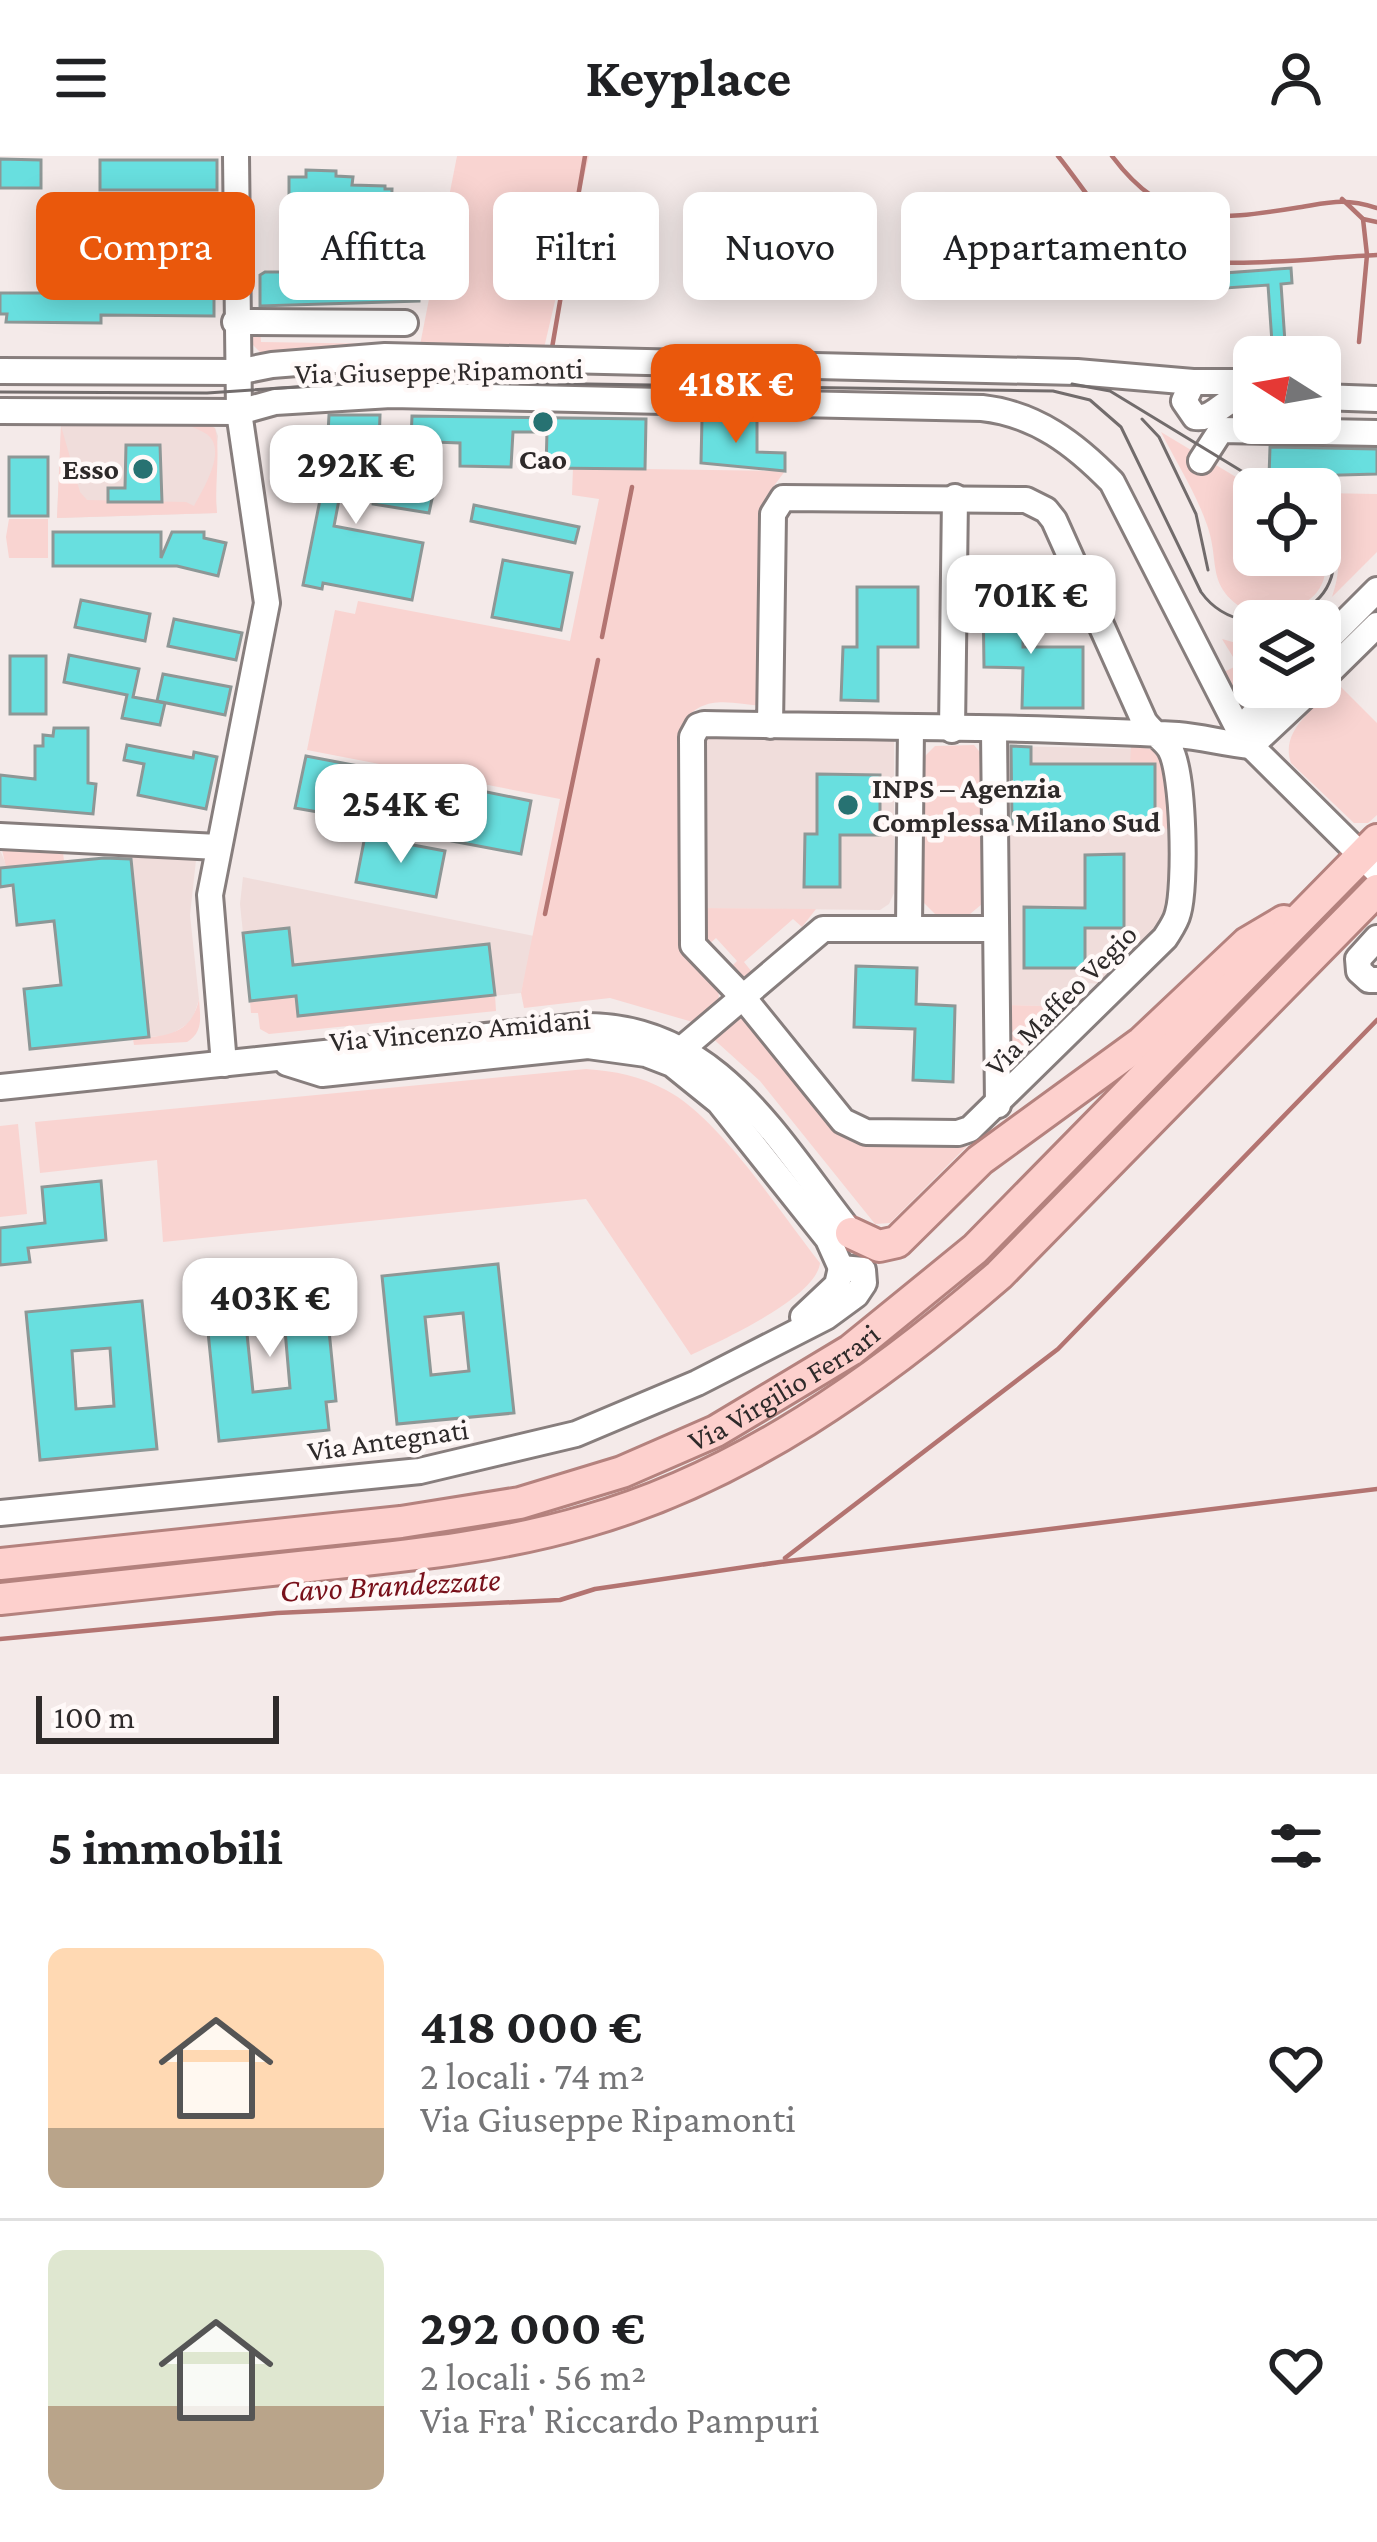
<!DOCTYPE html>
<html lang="it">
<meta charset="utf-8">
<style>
body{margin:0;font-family:"Crimson Pro",serif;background:#f6f6f6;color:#202124;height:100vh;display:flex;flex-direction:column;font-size:45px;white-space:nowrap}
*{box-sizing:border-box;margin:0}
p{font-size:39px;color:#757577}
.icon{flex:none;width:66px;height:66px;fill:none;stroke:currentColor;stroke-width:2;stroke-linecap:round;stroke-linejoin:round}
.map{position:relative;height:1618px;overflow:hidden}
.sheet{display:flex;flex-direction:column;background:#fff;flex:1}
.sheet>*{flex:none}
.banner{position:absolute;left:36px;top:36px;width:1305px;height:108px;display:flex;gap:24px}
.needle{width:78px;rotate:281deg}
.fabs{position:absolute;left:1233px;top:180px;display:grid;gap:24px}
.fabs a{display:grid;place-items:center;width:108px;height:108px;border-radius:18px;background:#fff;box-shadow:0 6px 30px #0003;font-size:60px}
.scale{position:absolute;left:36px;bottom:30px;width:243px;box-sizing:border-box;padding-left:12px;border:6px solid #2e2a2a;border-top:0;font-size:33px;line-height:42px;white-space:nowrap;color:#2e2a2a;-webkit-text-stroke:9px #fff9f8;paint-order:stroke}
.price{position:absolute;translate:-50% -102px;padding:0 27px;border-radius:24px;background:#fff;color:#222;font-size:39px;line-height:78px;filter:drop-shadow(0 3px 6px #0008)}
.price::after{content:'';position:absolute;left:50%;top:72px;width:36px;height:27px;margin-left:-18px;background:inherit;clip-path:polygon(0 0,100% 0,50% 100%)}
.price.active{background:#ea580c;color:#fff}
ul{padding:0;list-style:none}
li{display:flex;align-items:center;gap:36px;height:300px;padding:0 48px}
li+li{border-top:3px solid #e0e0e0}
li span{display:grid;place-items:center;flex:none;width:336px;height:240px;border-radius:18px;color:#555}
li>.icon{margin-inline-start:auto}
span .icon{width:144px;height:144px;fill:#fffc;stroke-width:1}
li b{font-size:51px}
h2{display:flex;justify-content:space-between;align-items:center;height:144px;padding:0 48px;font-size:51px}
.tag{padding:0 42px;border-radius:18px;background:#fff;box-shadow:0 6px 30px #0003;font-size:42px;line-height:108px}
.tag.active{background:#ea580c;color:#fff}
header{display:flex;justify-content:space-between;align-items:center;height:156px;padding:0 48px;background:#fff;font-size:54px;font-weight:700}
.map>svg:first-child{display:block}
.built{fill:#f0dddb}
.green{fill:#f9d4d1}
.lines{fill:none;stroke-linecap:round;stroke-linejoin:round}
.stream{stroke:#b37471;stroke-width:4.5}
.building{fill:#68dfdf;stroke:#8d9796;stroke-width:3;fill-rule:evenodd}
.minor-casing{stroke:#877e7d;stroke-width:30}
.major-casing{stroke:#b4827e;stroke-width:36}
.minor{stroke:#fff;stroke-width:24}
.major{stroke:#fdd0cd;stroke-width:30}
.tram{stroke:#726c6c;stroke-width:3}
.poi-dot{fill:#277272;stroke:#fff9f8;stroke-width:4.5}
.labels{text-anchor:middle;stroke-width:9;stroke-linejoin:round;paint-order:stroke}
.street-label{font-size:30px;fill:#2e2a2a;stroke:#fff9f8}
.poi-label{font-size:30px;font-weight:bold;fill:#2e2a2a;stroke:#fff9f8}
.water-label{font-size:33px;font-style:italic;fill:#78101a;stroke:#fff9f8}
</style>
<header><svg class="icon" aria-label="menu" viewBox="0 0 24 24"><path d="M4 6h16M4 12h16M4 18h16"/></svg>Keyplace<svg class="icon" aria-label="person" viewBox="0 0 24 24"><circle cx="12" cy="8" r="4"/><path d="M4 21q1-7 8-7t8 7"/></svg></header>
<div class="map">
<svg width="1377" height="1618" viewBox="0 0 1377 1618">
<rect width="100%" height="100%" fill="#f4eae9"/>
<g class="built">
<path d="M208 269 215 272 218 280 214 325 217 357 57 362 61 270Z"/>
<path d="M704 576 894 580V737L889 748 880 754 700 752 698 587Z"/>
<path d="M1007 590 1151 593 1159 599 1171 631V744L1166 764 1107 828 1085 827 1084 851 1006 849Z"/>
<path d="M0 694 7 711 131 700 196 704 190 759 199 843 192 865 170 879 30 893 24 833 60 829 54 766 17 769 13 730 0 731Z"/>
<path d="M243 721 534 780 521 837 298 860 250 845 240 748Z"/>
</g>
<g class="green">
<path d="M457 0H589L544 192 420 189Z"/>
<path d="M252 171H260L261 186 389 188 261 197 253 189Z"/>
<path d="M208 269 215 272C221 297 214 330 217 357L57 362 61 270 80 336 87 344 186 346 194 350C203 333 226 297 209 280 204 275 197 274 191 270Z"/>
<path d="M1161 276 1256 333 1254 399H1320V380C1341 437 1302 460 1250 457 1204 431 1221 408 1207 369 1196 337 1176 306 1161 276Z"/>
<path d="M573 312 785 315 765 342 763 550C730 547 701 537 682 569L684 780 718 828 719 845 696 867 610 842 524 852 521 837 560 643 307 594 335 454 355 458 358 445 570 485 599 343 572 339Z"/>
<path d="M1320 337 1377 338V396L1332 441C1351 385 1320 382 1320 337Z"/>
<path d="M9 363H48V402H9L6 381Z"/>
<path d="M1222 483 1254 492V531H1260L1243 547 1224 516 1238 509Z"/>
<path d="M1339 529 1377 567V659L1368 667H1354L1291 607C1279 574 1317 550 1339 529Z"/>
<path d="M974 589 983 600 982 748 970 758H935L922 745V603L935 590Z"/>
<path d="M1131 590 1151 593 1165 609 1172 673 1155 672V608H1130Z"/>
<path d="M0 685 62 687 64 705 6 711Z"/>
<path d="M700 752 816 753 802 771 793 763 744 806 752 816 741 822 727 815 737 805 716 782 706 791Z"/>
<path d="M495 839 496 855 269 878 260 873 258 857H251L250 845 296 840 298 860Z"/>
<path d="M199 843C200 860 204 876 187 886L134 889 133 883C165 880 192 879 199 843Z"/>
<path d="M1006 849 1084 851 1070 867 1060 859 1015 904 1023 913 1010 925Z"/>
<path d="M738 859 748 863 837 967 981 976 890 1067 875 1068 760 925 709 879Z"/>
<path d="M586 913C615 915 640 920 666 934 720 962 781 1058 820 1107 816 1142 722 1184 691 1199L586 1043 163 1086 157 1004 40 1017 35 966Z"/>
<path d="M18 968 27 1058 0 1061V970Z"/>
</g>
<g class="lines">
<g class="stream">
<path d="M1058 0C1078 24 1105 69 1130 85 1187 122 1311 101 1377 99"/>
<path d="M1112 0C1165 71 1215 65 1295 52 1328 47 1343 41 1377 52"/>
<path d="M1342 43 1363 63 1377 66"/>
<path d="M1359 186 1367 99 1363 63"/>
<path d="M552 192 585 0"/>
<path d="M602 481 632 331"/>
<path d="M545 758 598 504"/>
<path d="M785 1402 1058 1193 1377 864"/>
<path d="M0 1483 277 1457 560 1444 595 1433 780 1406 1377 1333"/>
</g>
</g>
<g class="building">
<path d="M0 3 41 4V32H0Z"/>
<rect x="100" y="4" width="117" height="30"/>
<path d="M306 14 336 15V20L353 21 352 29 385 30V33H392L391 63H352V53L289 52V21H306Z"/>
<path d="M320 109 411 110V114H420L419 145 260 150V119L265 116H314Z"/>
<path d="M1291 112 1292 127 1281 128 1286 201H1273L1268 129 1226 132 1225 117Z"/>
<path d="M102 129 214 130V160L101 159V167L6 166 7 158H0V137H101Z"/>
<path d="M329 259H380L379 289H352V312H345L334 370 423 387 412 444 323 427 322 433 303 429 326 314Z"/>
<path d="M412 260 646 263 645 313 546 312 547 276H513L511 311 460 310V287L434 286 433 311H400L401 285 411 284Z"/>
<path d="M702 263 757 264V296L785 297V315L701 307Z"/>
<path d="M126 289H160L162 346H108V332H125Z"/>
<path d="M1270 291 1377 293V318L1269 321Z"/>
<rect x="9" y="301" width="39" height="59"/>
<path d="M415 340 432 343 429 357 373 348V343Z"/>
<path d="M474 349 579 371 575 387 471 365Z"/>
<path d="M53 376H161V402L172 376H204V382L226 387 218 420 177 410H53Z"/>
<path d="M503 404 572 417 561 474 492 461Z"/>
<path d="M857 431H918V491H878V545L841 544 843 491H857Z"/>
<path d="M1023 437V491H1083V552H1022L1023 512 984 511 983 438Z"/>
<path d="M81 444 150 458 145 485 75 471Z"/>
<path d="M174 463 242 477 236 504 168 490Z"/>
<path d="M69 499 139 513 133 541 165 547 160 569 122 562 127 539 64 526Z"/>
<rect x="10" y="500" width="36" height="58"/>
<path d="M163 518 231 531 225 559 157 545Z"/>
<path d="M54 572H88V627L96 628 93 658 0 650V619L35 623V590H43V579L53 580Z"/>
<path d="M127 589 193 602 194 596 217 601 206 653 138 639 144 608 124 604Z"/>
<path d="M1011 590 1031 591V608H1155V672L1022 673V668H1012Z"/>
<path d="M306 600 374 613 364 664 295 652Z"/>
<path d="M817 618 880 619V679H840V731H804L805 678H817Z"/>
<path d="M462 631 531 645 521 698 452 685Z"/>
<path d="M365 680 445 695 436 741 356 726Z"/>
<path d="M1124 698V772H1085V812H1024V751L1085 752V699Z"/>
<path d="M104 702 131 703 149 881 30 893 24 833 61 829 54 765 17 769 13 729 0 731V712Z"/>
<path d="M289 772 293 809 489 788 495 839 298 860 296 840 250 845 243 777Z"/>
<path d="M856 810 917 812 916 848 955 850 953 926 913 924 915 873 854 871Z"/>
<path d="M101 1025 106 1084 28 1092 30 1106 0 1109V1072L45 1067 42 1031Z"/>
<path d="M498 1108 514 1257 397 1268 382 1120ZM463 1157 469 1215 431 1219 425 1161Z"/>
<path d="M324 1124 336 1245 326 1246 329 1274 219 1285 204 1136ZM285 1174 290 1232 253 1236 247 1178Z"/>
<path d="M142 1145 157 1293 40 1304 26 1156ZM110 1192 114 1250 76 1253 72 1195Z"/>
</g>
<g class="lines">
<g class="minor-casing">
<g id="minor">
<path d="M235 166 405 167"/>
<path d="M0 215 237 216 272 209 385 200 1077 216 1193 226H1254"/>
<path d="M1193 226 1184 245 1195 261C1218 264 1221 239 1254 240"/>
<path d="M1320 241 1377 243"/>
<path d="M0 255 239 256 275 246 391 239 982 252C1036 258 1075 288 1112 326L1243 582 1377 715"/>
<path d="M1201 305 1221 274 1377 277"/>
<path d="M1320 491 1377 434"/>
<path d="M1320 525 1377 469"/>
<path d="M770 570 773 358 783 342 1026 344 1046 354 1054 364 1144 565C1151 576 1164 583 1170 593 1184 617 1186 730 1178 757 1176 766 1170 774 1165 782L970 973 958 977 866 976 843 965 742 840 693 789 692 581 698 570 704 568C861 571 1020 570 1178 579 1202 581 1227 588 1251 590"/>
<path d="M952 574 955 341"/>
<path d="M1239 574 1280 531"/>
<path d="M994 575 998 949"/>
<path d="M1251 590 1314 531"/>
<path d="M0 680 218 691"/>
<path d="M909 771 911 572"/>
<path d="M1377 782 1358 803 1359 815 1369 824H1377"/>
<path d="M683 892 823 773H995"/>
<path d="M287 907 322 918 588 890 646 898 672 908 719 946 828 1083 841 1112"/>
<path d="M224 908 210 739 267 447 239 256 236 0"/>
<path d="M0 931 581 870C716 867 777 984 851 1077"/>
<path d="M803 1161 837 1129 841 1112"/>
<path d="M0 1357 420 1315 576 1278 697 1227 826 1161 856 1139 864 1127 863 1114 841 1112"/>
</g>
</g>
<g class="major-casing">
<g id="major">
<path d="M851 1077 879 1090 897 1086 980 1004 1142 886 1247 787 1284 765"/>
<path id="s1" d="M0 1408 401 1366 520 1347 622 1316 716 1275 851 1194 975 1093 1377 684"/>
<path d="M0 1443C103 1432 206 1421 309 1410 403 1400 496 1392 587 1365 742 1321 879 1223 999 1119L1377 734"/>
</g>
</g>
<use href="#minor" class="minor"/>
<use href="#major" class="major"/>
<g class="tram">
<path d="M1072 228 1110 235 1271 333"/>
<path d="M0 236 207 237 386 225 1053 235 1090 244 1121 271 1201 436C1249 503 1375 447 1320 367"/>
<path d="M1142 263 1159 281 1196 358 1208 414"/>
</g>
</g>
<g class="poi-dot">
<circle cx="543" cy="266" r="12"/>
<circle cx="143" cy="313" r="12"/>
<circle cx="848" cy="649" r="12"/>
</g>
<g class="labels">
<g class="street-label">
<text transform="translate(439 215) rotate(-1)" y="10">Via Giuseppe Ripamonti</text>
<text transform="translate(1061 844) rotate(-45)" y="10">Via Maffeo Vegio</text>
<text transform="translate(460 874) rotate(-5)" y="10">Via Vincenzo Amidani</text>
<text dy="10" stroke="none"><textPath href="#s1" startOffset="813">Via Virgilio Ferrari</textPath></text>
<text transform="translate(388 1284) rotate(-8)" y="10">Via Antegnati</text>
</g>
<g class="poi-label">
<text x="543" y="313">Cao</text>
<text x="119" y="323" text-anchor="end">Esso</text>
<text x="872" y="642" text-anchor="start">INPS – Agenzia<tspan x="872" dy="34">Complessa Milano Sud</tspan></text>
</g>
<g class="water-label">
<text transform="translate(390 1428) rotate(-3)" y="12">Cavo Brandezzate</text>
</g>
</g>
</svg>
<div class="fabs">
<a><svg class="needle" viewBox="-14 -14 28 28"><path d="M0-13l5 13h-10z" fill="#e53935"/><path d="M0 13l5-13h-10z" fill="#757577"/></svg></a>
<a><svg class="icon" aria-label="locate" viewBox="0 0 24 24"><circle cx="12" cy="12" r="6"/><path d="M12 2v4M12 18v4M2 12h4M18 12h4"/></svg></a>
<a><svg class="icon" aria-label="layers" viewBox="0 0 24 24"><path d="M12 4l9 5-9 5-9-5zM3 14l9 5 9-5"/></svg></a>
</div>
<div class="scale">100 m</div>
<b class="price active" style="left:736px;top:290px">418K €</b>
<b class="price" style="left:356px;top:371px">292K €</b>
<b class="price" style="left:1031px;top:501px">701K €</b>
<b class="price" style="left:401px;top:710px">254K €</b>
<b class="price" style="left:270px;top:1204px">403K €</b>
<div class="banner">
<a class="tag active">Compra</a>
<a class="tag">Affitta</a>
<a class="tag">Filtri</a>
<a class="tag">Nuovo</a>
<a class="tag">Appartamento</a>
</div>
</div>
<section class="sheet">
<h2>5 immobili<svg class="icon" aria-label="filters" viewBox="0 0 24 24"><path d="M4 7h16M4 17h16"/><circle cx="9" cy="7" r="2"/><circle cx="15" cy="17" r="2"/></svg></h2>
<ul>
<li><span style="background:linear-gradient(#ffd9b3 75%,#b9a48a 0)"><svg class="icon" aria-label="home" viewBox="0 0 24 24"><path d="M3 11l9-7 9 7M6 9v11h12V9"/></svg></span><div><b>418 000 €</b><p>2 locali · 74 m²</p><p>Via Giuseppe Ripamonti</p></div><svg class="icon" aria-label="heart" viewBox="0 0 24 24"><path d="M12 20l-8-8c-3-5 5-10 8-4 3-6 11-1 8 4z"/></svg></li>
<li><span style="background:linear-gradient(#dfe7d0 65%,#b9a48a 0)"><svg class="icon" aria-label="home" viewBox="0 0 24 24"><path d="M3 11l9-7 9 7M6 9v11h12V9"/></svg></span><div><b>292 000 €</b><p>2 locali · 56 m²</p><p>Via Fra' Riccardo Pampuri</p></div><svg class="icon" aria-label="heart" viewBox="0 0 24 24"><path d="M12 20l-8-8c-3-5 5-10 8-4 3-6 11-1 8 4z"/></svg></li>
</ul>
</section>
